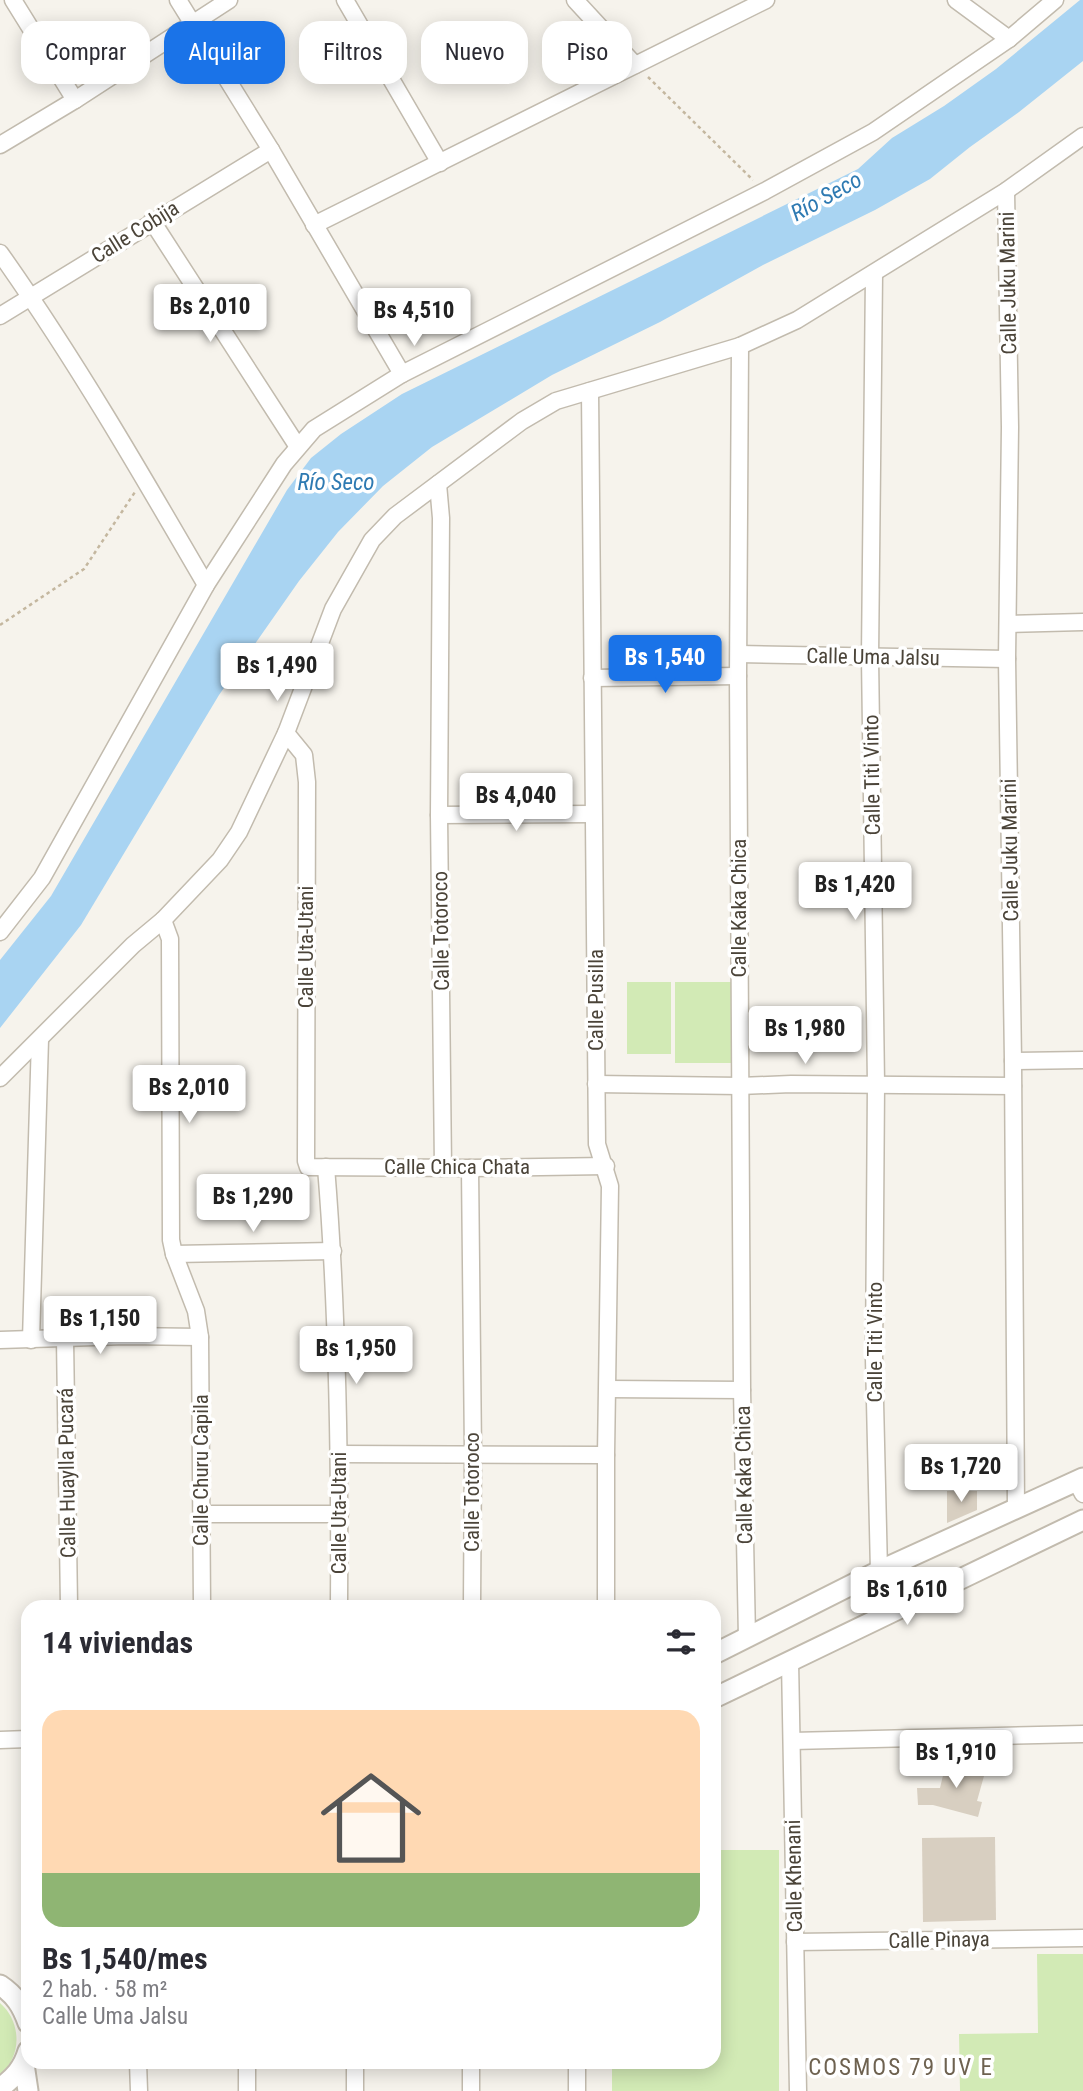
<!DOCTYPE html>
<html lang="es">
<meta charset="utf-8">
<style>
body{margin:0;font-family:"Roboto Condensed",sans-serif;background:#f2f2f3;color:#2b2b33;height:100vh;display:flex;flex-direction:column;font-size:26px;white-space:nowrap}
*{box-sizing:border-box;margin:0}
p{font-size:23px;color:#7c7c81}
.icon{flex:none;width:38px;height:38px;fill:none;stroke:currentColor;stroke-width:2;stroke-linecap:round;stroke-linejoin:round}
.map{position:relative;flex:1;overflow:hidden}
.sheet{position:absolute;left:21px;top:1600px;width:700px;height:469px;display:flex;flex-direction:column;background:#fff;border-radius:21px;box-shadow:0 4px 18px #0003}
.sheet>*{flex:none}
.banner{position:absolute;left:21px;top:21px;width:700px;height:63px;display:flex;gap:14px}
.price{position:absolute;translate:-50% -60px;padding:0 16px;border-radius:7px;background:#fff;color:#222;font-size:23px;line-height:46px;filter:drop-shadow(0 2px 4px #0008)}
.price::after{content:'';position:absolute;left:50%;top:42px;width:21px;height:16px;margin-left:-10px;background:inherit;clip-path:polygon(0 0,100% 0,50% 100%)}
.price.current{background:#1a73e8;color:#fff}
ul{padding:0;list-style:none}
li{display:grid;align-content:center;gap:14px;height:371px;padding:0 21px}
li+li{border-top:2px solid #e1e1e2}
li span{display:grid;place-items:center;height:217px;border-radius:21px;color:#555}
li>.icon{margin-inline-start:auto}
span .icon{width:126px;height:126px;fill:#fffc;stroke-width:1}
li b{font-size:30px}
h2{display:flex;justify-content:space-between;align-items:center;height:84px;padding:0 21px;font-size:30px}
.chip{padding:0 24px;border-radius:21px;background:#fff;box-shadow:0 4px 18px #0003;font-size:24px;line-height:63px}
.chip.current{background:#1a73e8;color:#fff}
.map>svg:first-child{display:block}
.green{fill:#d2eab5}
.water{fill:#a9d4f2}
.building{fill:#d8cfc1}
.lines{fill:none;stroke-linecap:round;stroke-linejoin:round}
.minor-casing{stroke:#c2bbae;stroke-width:19}
.tertiary-casing{stroke:#c2bbae;stroke-width:23}
.path{stroke:#c4b79f;stroke-width:2.5;stroke-dasharray:3.5 3.5;stroke-linecap:butt}
.minor{stroke:#fff;stroke-width:16}
.tertiary{stroke:#fff;stroke-width:19}
.labels{text-anchor:middle;stroke-width:7;stroke-linejoin:round;paint-order:stroke}
.street-label{font-size:21px;fill:#4b4439;stroke:#fff}
.water-label{font-size:23px;font-style:italic;fill:#2e7ab2;stroke:#fff}
.neighbourhood-label{font-size:23px;letter-spacing:2px;fill:#6e6250;stroke:#fff}
</style>
<div class="map">
<svg width="1083" height="2091" viewBox="0 0 1083 2091">
<rect width="100%" height="100%" fill="#f6f3ec"/>
<g class="green">
<rect x="627" y="982" width="44" height="72"/>
<rect x="675" y="982" width="70" height="81"/>
<path d="M714 1850H779V2091H612V2062H714Z"/>
<path d="M1037 1954H1083V2091H960L959 2034 1038 2033Z"/>
<path d="M0 2003C21 2021 23 2056 0 2074Z"/>
</g>
<path class="water" d="M1080 0H1083V61L1019 112 970 147 930 179 875 210 763 265 660 322 552 375 432 447 383 486 338 532 299 581 219 695 81 925 0 1028V960L51 896 287 490 311 458 341 434 402 394 858 169 892 138 944 106 996 69Z"/>
<g class="building">
<path d="M947 1491H977V1510L947 1523Z"/>
<path d="M955 1760 983 1768 981 1775 984 1776 977 1801 982 1802 978 1817 933 1805H918L917 1788H940L946 1763 953 1765Z"/>
<path d="M995 1837 996 1920 923 1922 922 1838Z"/>
</g>
<g class="lines">
<g class="minor-casing">
<g id="minor">
<path d="M13 0 75 100"/>
<path d="M178 0 271 150 402 374"/>
<path d="M345 0 440 163"/>
<path d="M575 0 635 65"/>
<path d="M956 0 1009 39"/>
<path d="M0 145 75 100 229 0"/>
<path d="M1006 191 1010 427 1007 659 1013 1061 1016 1509"/>
<path d="M152 221 298 447"/>
<path d="M314 225 766 0"/>
<path d="M0 253C75 359 141 473 206 585"/>
<path d="M874 274 870 657 876 1084 874 1359 879 1571"/>
<path d="M0 316 271 150"/>
<path d="M740 346 738 676 742 1390 747 1638"/>
<path d="M590 391 597 1144 610 1186 606 1455V1606"/>
<path d="M438 484 441 518 439 815 443 1168"/>
<path d="M1008 624 1083 622"/>
<path d="M739 654 1007 659"/>
<path d="M592 678 738 676"/>
<path d="M286 733 304 755 307 782 306 1161 308 1167 470 1168 606 1166"/>
<path d="M439 815 593 814"/>
<path d="M163 920 170 939 171 1240 174 1254 196 1311 200 1337 202 1606"/>
<path d="M0 932 42 878 206 585 284 464 314 429 402 374 765 191 873 132 1009 39 1055 0"/>
<path d="M1013 1061 1083 1060"/>
<path d="M0 1078 133 945 163 920 220 860 239 832 286 733 333 609 372 540 395 516 522 421 556 401 740 346 797 320 1006 191 1083 136"/>
<path d="M596 1084 740 1086 791 1084 1013 1086"/>
<path d="M326 1167C338 1313 340 1460 339 1606"/>
<path d="M470 1168 473 1453 472 1606"/>
<path d="M174 1254 333 1251"/>
<path d="M65 1339 69 1606"/>
<path d="M0 1340 126 1336 200 1337"/>
<path d="M31 1340 40 1039"/>
<path d="M608 1389 742 1390"/>
<path d="M339 1454 606 1455"/>
<path d="M1076 1481 1083 1494"/>
<path d="M202 1514H340"/>
<path d="M790 1661 798 2091"/>
<path d="M0 1740 28 1739"/>
<path d="M792 1741 1083 1734"/>
<path d="M795 1942 1083 1938"/>
<path d="M138 2062 139 2091"/>
<path d="M247 2062V2091"/>
<path d="M355 2062V2091"/>
<path d="M471 2062V2091"/>
<path d="M577 2091V2062"/>
</g>
</g>
<g class="tertiary-casing">
<g id="tertiary">
<path d="M714 1654 879 1571 1083 1478"/>
<path d="M714 1698 1083 1520"/>
<path d="M0 1985C15 1995 22 2006 28 2023"/>
<path d="M24 2064 28 2091"/>
<path d="M0 2088C14 2078 23 2068 28 2051"/>
</g>
</g>
<g class="path">
<path d="M648 77 753 180"/>
<path d="M0 625 84 569 135 492"/>
</g>
<use href="#minor" class="minor"/>
<use href="#tertiary" class="tertiary"/>
</g>
<g class="labels">
<g class="street-label">
<text transform="translate(135 232) rotate(-32)" y="7">Calle Cobija</text>
<text transform="translate(1008 283) rotate(-91)" y="7">Calle Juku Marini</text>
<text transform="translate(873 657) rotate(1)" y="7">Calle Uma Jalsu</text>
<text transform="translate(872 775) rotate(-91)" y="7">Calle Titi Vinto</text>
<text transform="translate(1010 850) rotate(-91)" y="7">Calle Juku Marini</text>
<text transform="translate(739 908) rotate(-90)" y="7">Calle Kaka Chica</text>
<text transform="translate(441 931) rotate(-91)" y="7">Calle Totoroco</text>
<text transform="translate(306 947) rotate(-90)" y="7">Calle Uta-Utani</text>
<text transform="translate(596 1000) rotate(-90)" y="7">Calle Pusilla</text>
<text x="457" y="1174">Calle Chica Chata</text>
<text transform="translate(875 1342) rotate(-90)" y="7">Calle Titi Vinto</text>
<text transform="translate(201 1470) rotate(-90)" y="7">Calle Churu Capila</text>
<text transform="translate(67 1473) rotate(-91)" y="7">Calle Huaylla Pucará</text>
<text transform="translate(744 1475) rotate(-91)" y="7">Calle Kaka Chica</text>
<text transform="translate(472 1492) rotate(-90)" y="7">Calle Totoroco</text>
<text transform="translate(339 1513) rotate(-90)" y="7">Calle Uta-Utani</text>
<text transform="translate(794 1876) rotate(-91)" y="7">Calle Khenani</text>
<text transform="translate(939 1940) rotate(-1)" y="7">Calle Pinaya</text>
</g>
<g class="water-label">
<text transform="translate(826 196) rotate(-29)" y="8">Río Seco</text>
<text x="336" y="490">Río Seco</text>
</g>
<g class="neighbourhood-label">
<text x="901" y="2075">COSMOS 79 UV E</text>
</g>
</g>
</svg>
<b class="price" style="left:210px;top:344px">Bs 2,010</b>
<b class="price" style="left:414px;top:348px">Bs 4,510</b>
<b class="price current" style="left:665px;top:695px">Bs 1,540</b>
<b class="price" style="left:277px;top:703px">Bs 1,490</b>
<b class="price" style="left:516px;top:833px">Bs 4,040</b>
<b class="price" style="left:855px;top:922px">Bs 1,420</b>
<b class="price" style="left:805px;top:1066px">Bs 1,980</b>
<b class="price" style="left:189px;top:1125px">Bs 2,010</b>
<b class="price" style="left:253px;top:1234px">Bs 1,290</b>
<b class="price" style="left:100px;top:1356px">Bs 1,150</b>
<b class="price" style="left:356px;top:1386px">Bs 1,950</b>
<b class="price" style="left:961px;top:1504px">Bs 1,720</b>
<b class="price" style="left:907px;top:1627px">Bs 1,610</b>
<b class="price" style="left:956px;top:1790px">Bs 1,910</b>
<div class="banner">
<a class="chip">Comprar</a>
<a class="chip current">Alquilar</a>
<a class="chip">Filtros</a>
<a class="chip">Nuevo</a>
<a class="chip">Piso</a>
</div>
<section class="sheet">
<h2>14 viviendas<svg class="icon" aria-label="filters" viewBox="0 0 24 24"><path d="M4 7h16M4 17h16"/><circle cx="9" cy="7" r="2"/><circle cx="15" cy="17" r="2"/></svg></h2>
<ul>
<li><span style="background:linear-gradient(#ffd9b3 75%,#8fb573 0)"><svg class="icon" aria-label="home" viewBox="0 0 24 24"><path d="M3 11l9-7 9 7M6 9v11h12V9"/></svg></span><div><b>Bs 1,540/mes</b><p>2 hab. · 58 m²</p><p>Calle Uma Jalsu</p></div></li>
</ul>
</section>
</div>
